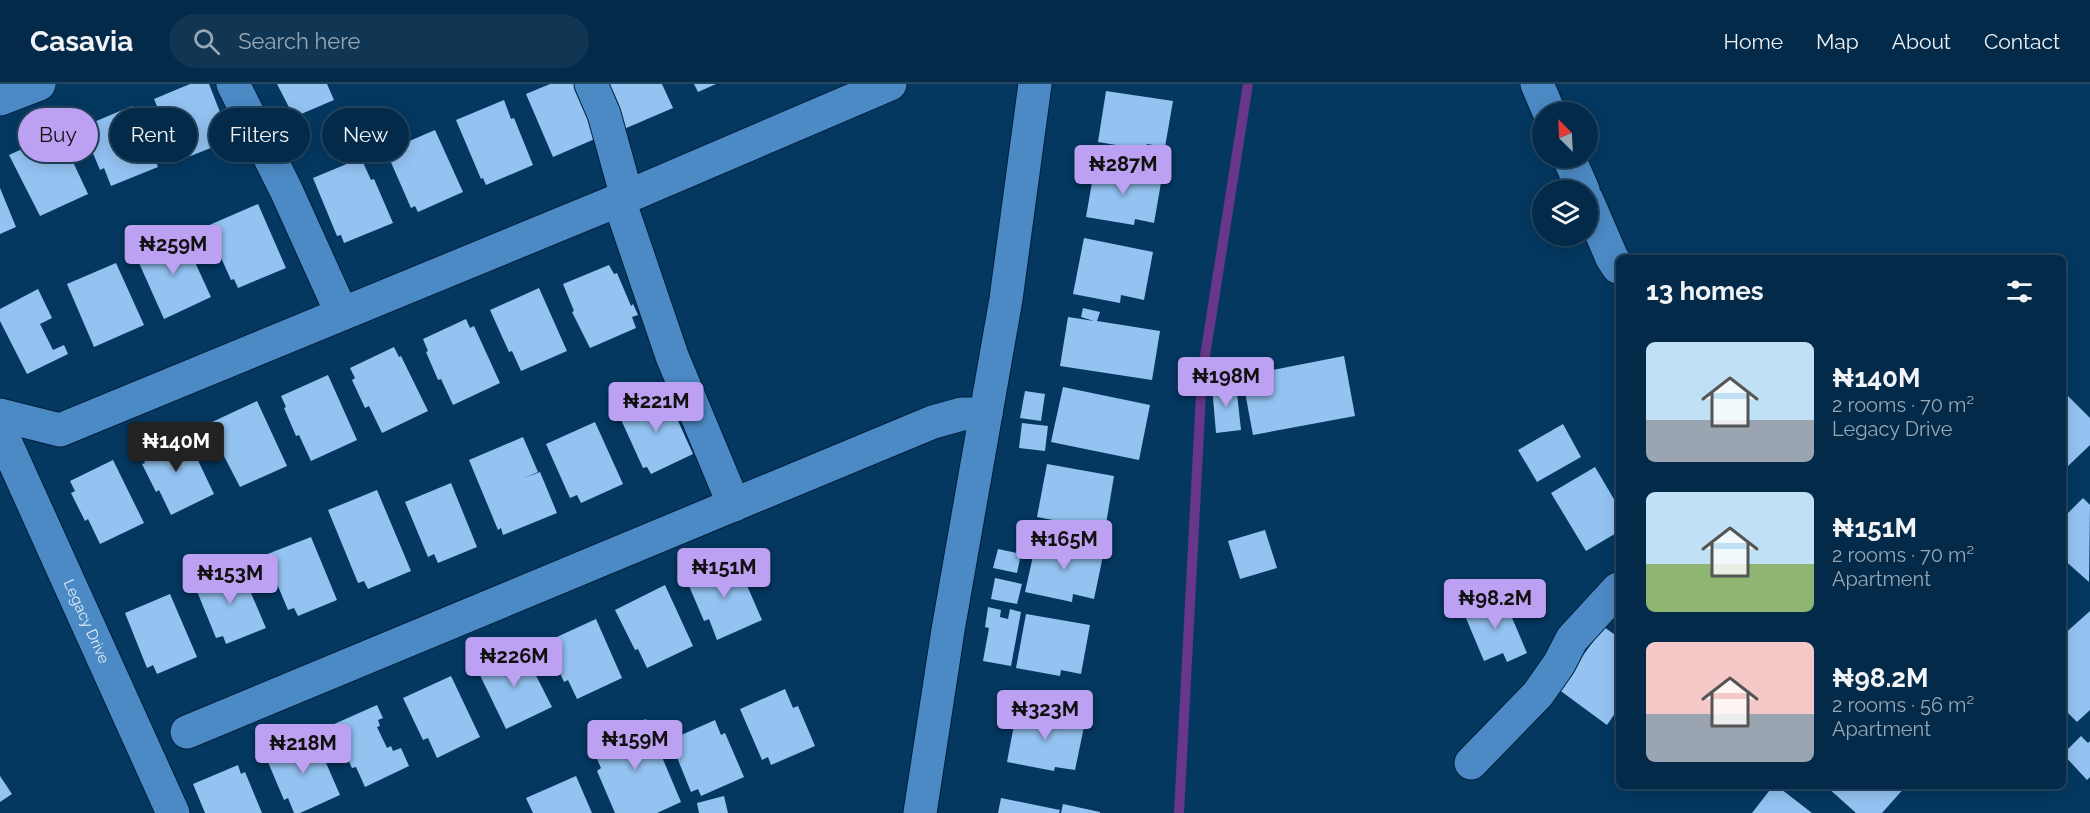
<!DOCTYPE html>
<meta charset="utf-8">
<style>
body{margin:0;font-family:Raleway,sans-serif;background:#113653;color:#f1f3f6;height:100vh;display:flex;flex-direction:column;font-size:22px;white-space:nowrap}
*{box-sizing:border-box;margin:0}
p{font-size:20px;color:#97a7b4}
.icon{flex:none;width:33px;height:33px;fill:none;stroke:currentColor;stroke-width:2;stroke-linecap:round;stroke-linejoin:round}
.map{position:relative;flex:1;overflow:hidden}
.details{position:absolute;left:1616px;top:171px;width:450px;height:534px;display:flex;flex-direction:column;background:#032a49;border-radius:9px;box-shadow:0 3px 15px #0003,0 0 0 2px #244661}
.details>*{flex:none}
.guide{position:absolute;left:18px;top:24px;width:570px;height:54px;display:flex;gap:12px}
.needle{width:39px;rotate:336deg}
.buttons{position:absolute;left:1532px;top:18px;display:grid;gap:12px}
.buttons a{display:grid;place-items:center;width:66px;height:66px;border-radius:50%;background:#032a49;box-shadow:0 3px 15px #0003,0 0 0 2px #244661;font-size:30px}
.price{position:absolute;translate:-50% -51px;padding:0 14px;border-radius:6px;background:#bca0f2;color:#111;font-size:20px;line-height:39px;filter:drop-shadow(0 2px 3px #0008)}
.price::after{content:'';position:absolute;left:50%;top:36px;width:18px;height:14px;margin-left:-9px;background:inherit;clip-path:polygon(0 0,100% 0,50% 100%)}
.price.on{background:#222;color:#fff}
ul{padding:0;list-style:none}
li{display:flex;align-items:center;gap:18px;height:150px;padding:0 30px}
li span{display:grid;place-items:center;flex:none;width:168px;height:120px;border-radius:9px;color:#555}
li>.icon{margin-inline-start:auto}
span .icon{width:72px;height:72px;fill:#fffc;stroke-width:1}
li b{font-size:26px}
h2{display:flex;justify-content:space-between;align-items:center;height:72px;padding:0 30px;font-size:26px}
.tag{padding:0 21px;border-radius:27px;background:#032a49;box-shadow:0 3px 15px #0003,0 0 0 2px #244661;font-size:21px;line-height:54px}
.tag.on{background:#bca0f2;color:#111}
header{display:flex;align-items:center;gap:36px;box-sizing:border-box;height:84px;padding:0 30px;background:#032a49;border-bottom:2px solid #244661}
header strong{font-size:28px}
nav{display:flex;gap:33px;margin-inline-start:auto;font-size:21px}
.search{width:420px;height:54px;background:#113653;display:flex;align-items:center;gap:15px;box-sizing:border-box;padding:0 21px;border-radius:33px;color:#97a7b4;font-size:22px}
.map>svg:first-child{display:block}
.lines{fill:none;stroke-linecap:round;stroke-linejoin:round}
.stream{stroke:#68368a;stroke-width:10}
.building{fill:#94c3f2}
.street-casing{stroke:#001f3b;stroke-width:35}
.street{stroke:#4c8ac5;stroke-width:33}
.labels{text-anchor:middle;stroke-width:6;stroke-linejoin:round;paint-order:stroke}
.street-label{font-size:15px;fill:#e0ecf9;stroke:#043861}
</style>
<header>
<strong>Casavia</strong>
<div class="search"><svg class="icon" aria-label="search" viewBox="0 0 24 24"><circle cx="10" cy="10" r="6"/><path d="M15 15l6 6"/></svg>Search here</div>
<nav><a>Home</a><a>Map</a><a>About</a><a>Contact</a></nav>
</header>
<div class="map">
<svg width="2090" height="729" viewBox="0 0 2090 729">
<rect width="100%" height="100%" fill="#043861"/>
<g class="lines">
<path class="stream" d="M1179 729 1202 291 1248 0"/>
</g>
<g class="building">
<path d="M190 0H209L231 56 183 75 176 58 172 59 154 15Z"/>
<path d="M277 0H327L334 16 294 33Z"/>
<path d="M550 0H582L604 51 553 73 526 10Z"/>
<path d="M605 0H662L673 24 624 45Z"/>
<path d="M694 0H716L698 8Z"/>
<path d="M1106 7 1173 17 1165 63 1147 60 1146 66 1098 58Z"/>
<path d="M504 16 511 35 514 34 533 81 486 101 483 94 481 95 456 36Z"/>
<path d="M132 22 158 83 111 102 104 84 100 86 82 43Z"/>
<path d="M435 46 463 108 418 128 415 122 411 124 386 67Z"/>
<path d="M59 48 88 110 40 132 9 71Z"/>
<path d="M361 74 371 96 374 95 393 139 344 159 341 151 337 152 313 94Z"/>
<path d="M1095 81 1162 93 1154 139 1135 135 1134 141 1086 133Z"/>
<path d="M0 104 16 143 0 150Z"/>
<path d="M258 120 286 184 238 204 234 195 231 196 207 142Z"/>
<path d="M182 150 211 213 164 235 135 170Z"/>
<path d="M1084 154 1153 168 1144 216 1121 211 1120 219 1073 210Z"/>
<path d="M116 179 144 241 94 263 67 200Z"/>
<path d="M609 181 614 190 617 189 631 222 633 220 638 231 632 233 636 244 590 264 572 228 574 227 563 200Z"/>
<path d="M539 204 567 267 521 287 512 267 509 268 490 226Z"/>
<path d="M38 205 52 234 40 240 53 266 64 261 68 270 27 290 0 237V225Z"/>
<path d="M1083 224 1100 228 1097 237 1160 247 1152 296 1060 282 1068 233 1094 237 1081 233Z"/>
<path d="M466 235 470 244 474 242 500 299 453 321 441 295 438 296 426 268 428 267 423 255Z"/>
<path d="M394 263 399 273 401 272 428 327 382 349 369 322 365 324 352 296 355 294 350 284Z"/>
<path d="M1344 272 1355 332 1253 351 1242 292Z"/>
<path d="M328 291 357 356 311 377 299 351 296 352 284 324 286 323 281 312Z"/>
<path d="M1236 300 1241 346 1216 349 1212 302Z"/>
<path d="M1063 303 1150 321 1139 376 1051 358Z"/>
<path d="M2062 306 2090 334V361L2066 384 2062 380Z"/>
<path d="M1025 307 1045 310 1041 337 1020 334Z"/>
<path d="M665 308 693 370 651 390 647 383 643 384 618 329Z"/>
<path d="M257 317 287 382 240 403 213 351 216 349 210 339Z"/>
<path d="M595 338 623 400 581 419 577 411 570 414 546 360Z"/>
<path d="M1022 339 1048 342 1045 367 1019 364Z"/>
<path d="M1563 340 1581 373 1537 398 1518 366Z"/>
<path d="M184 347 214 410 171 431 159 406 156 408 142 380 145 379 141 368Z"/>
<path d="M523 353 538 388 524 394 540 388 557 429 503 451 501 444 498 446 469 376Z"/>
<path d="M113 376 144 439 100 460 88 435 85 437 71 409 75 407 70 397Z"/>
<path d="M1047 380 1114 392 1106 440 1086 436 1085 442 1037 433Z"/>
<path d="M1595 383 1618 422V448L1586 467 1551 409Z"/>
<path d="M451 399 477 463 438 479 434 470 428 473 405 418Z"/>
<path d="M377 406 411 487 368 505 364 497 358 499 328 426Z"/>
<path d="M2083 414 2090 421 2089 498 2062 474V435Z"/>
<path d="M1265 446 1277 484 1240 495 1228 457Z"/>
<path d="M311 453 337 516 298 532 294 524 288 526 265 471Z"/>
<path d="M1042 455 1104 467 1094 515 1073 510 1072 518 1025 508 1035 463 1040 464Z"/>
<path d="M998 465 1021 470 1017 489 993 484Z"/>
<path d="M735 474 762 536 717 556 709 535 704 537 686 495Z"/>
<path d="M239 481 266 544 226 560 223 552 216 554 194 500Z"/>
<path d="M995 494 1022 500 1017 520 991 515Z"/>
<path d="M665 501 693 562 647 584 638 565 635 566 615 526Z"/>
<path d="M170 510 197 573 157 590 153 581 147 584 125 529Z"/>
<path d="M1502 510 1527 569 1507 578 1503 569 1484 577 1463 527Z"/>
<path d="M988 523 1001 526 1000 533 1008 535 1010 525 1021 528 1011 582 983 577 989 544 985 543Z"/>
<path d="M2090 527V626L2077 638 2062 623V552Z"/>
<path d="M1026 530 1090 541 1081 590 1061 586 1060 592 1016 584Z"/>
<path d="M596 535 622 594 577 615 568 596 564 598 546 558Z"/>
<path d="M1604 543 1618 553V625L1607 641 1558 605Z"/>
<path d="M521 562 552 623 506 645 477 585Z"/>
<path d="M451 592 480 653 437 674 428 654 423 656 403 614Z"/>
<path d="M785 605 793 624 798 622 815 662 771 681 768 673 762 676 740 625Z"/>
<path d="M377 621 383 634 378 636 380 642 377 643 387 664 391 662 393 667 401 664 409 682 365 703 356 683 352 684 332 641Z"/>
<path d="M1017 625 1085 638 1075 686 1055 683 1054 687 1007 678Z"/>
<path d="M646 635 681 718 657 729H615L597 687 601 684 590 659Z"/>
<path d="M715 636 721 651 725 649 744 693 701 712 698 705 691 708 670 656Z"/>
<path d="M309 651 313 660 317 658 340 711 300 729H294L288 714 284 716 265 671Z"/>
<path d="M2081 652 2088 659 2090 657V693L2087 696 2063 670Z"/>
<path d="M238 681 241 690 245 688 262 729H205L193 700Z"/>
<path d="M0 692 12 710 0 718Z"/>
<path d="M576 692 592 729H533L526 714Z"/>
<path d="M1773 702H1777L1812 729H1752Z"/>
<path d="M1829 702H1906L1882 729H1856L1827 703Z"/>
<path d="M724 712 728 729H699L697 719Z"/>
<path d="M1001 714 1060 726 1059 729H998Z"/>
<path d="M1063 720 1100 728V729H1061Z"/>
</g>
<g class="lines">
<g class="street-casing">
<g id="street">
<path d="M233 0 286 106 342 230"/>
<path d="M591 0 604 30 627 113"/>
<path d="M1537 0 1549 28"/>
<path d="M0 15 39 0"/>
<path d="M1569 74 1583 106"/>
<path d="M619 116 672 272 734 421"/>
<path d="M1587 116 1612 174 1618 183"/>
<path d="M0 331 60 346 619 116 890 0"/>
<path id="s1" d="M0 346 173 729"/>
<path d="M187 648 933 338 962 330H986"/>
<path d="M1471 679 1538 610 1559 580 1572 555 1618 505"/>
<path d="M920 729 948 546 1006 215 1035 0"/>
</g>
</g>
<use href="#street" class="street"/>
</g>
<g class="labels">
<g class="street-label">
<text dy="5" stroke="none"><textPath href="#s1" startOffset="210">Legacy Drive</textPath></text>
</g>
</g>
</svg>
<div class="buttons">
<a><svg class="needle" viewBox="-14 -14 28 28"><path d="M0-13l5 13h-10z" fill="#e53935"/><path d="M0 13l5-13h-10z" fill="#97a7b4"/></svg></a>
<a><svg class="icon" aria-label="layers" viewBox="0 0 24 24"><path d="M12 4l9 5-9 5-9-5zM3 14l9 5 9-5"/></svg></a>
</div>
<b class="price" style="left:1123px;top:112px">₦287M</b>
<b class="price" style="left:173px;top:192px">₦259M</b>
<b class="price" style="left:1226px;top:324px">₦198M</b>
<b class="price" style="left:656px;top:349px">₦221M</b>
<b class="price on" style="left:176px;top:389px">₦140M</b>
<b class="price" style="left:1064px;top:487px">₦165M</b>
<b class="price" style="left:724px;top:515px">₦151M</b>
<b class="price" style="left:230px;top:521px">₦153M</b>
<b class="price" style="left:1495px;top:546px">₦98.2M</b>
<b class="price" style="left:514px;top:604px">₦226M</b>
<b class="price" style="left:1045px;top:657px">₦323M</b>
<b class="price" style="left:635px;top:687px">₦159M</b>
<b class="price" style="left:303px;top:691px">₦218M</b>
<div class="guide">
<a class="tag on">Buy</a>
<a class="tag">Rent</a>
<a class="tag">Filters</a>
<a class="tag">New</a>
</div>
<section class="details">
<h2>13 homes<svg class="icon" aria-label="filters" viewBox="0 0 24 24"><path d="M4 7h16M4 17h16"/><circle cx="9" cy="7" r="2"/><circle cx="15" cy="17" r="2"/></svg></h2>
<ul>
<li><span style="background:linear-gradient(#bfe0f5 65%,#9aa5b1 0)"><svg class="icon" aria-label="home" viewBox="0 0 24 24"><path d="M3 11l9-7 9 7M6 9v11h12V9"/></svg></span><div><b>₦140M</b><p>2 rooms · 70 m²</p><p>Legacy Drive</p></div></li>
<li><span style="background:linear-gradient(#bfe0f5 60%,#8fb573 0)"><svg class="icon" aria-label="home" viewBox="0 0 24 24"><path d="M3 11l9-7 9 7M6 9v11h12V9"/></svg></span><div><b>₦151M</b><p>2 rooms · 70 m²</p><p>Apartment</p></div></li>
<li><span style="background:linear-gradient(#f6c9c9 60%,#9aa5b1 0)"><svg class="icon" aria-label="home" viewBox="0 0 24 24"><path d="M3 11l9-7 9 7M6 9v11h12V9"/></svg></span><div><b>₦98.2M</b><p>2 rooms · 56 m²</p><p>Apartment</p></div></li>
</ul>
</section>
</div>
